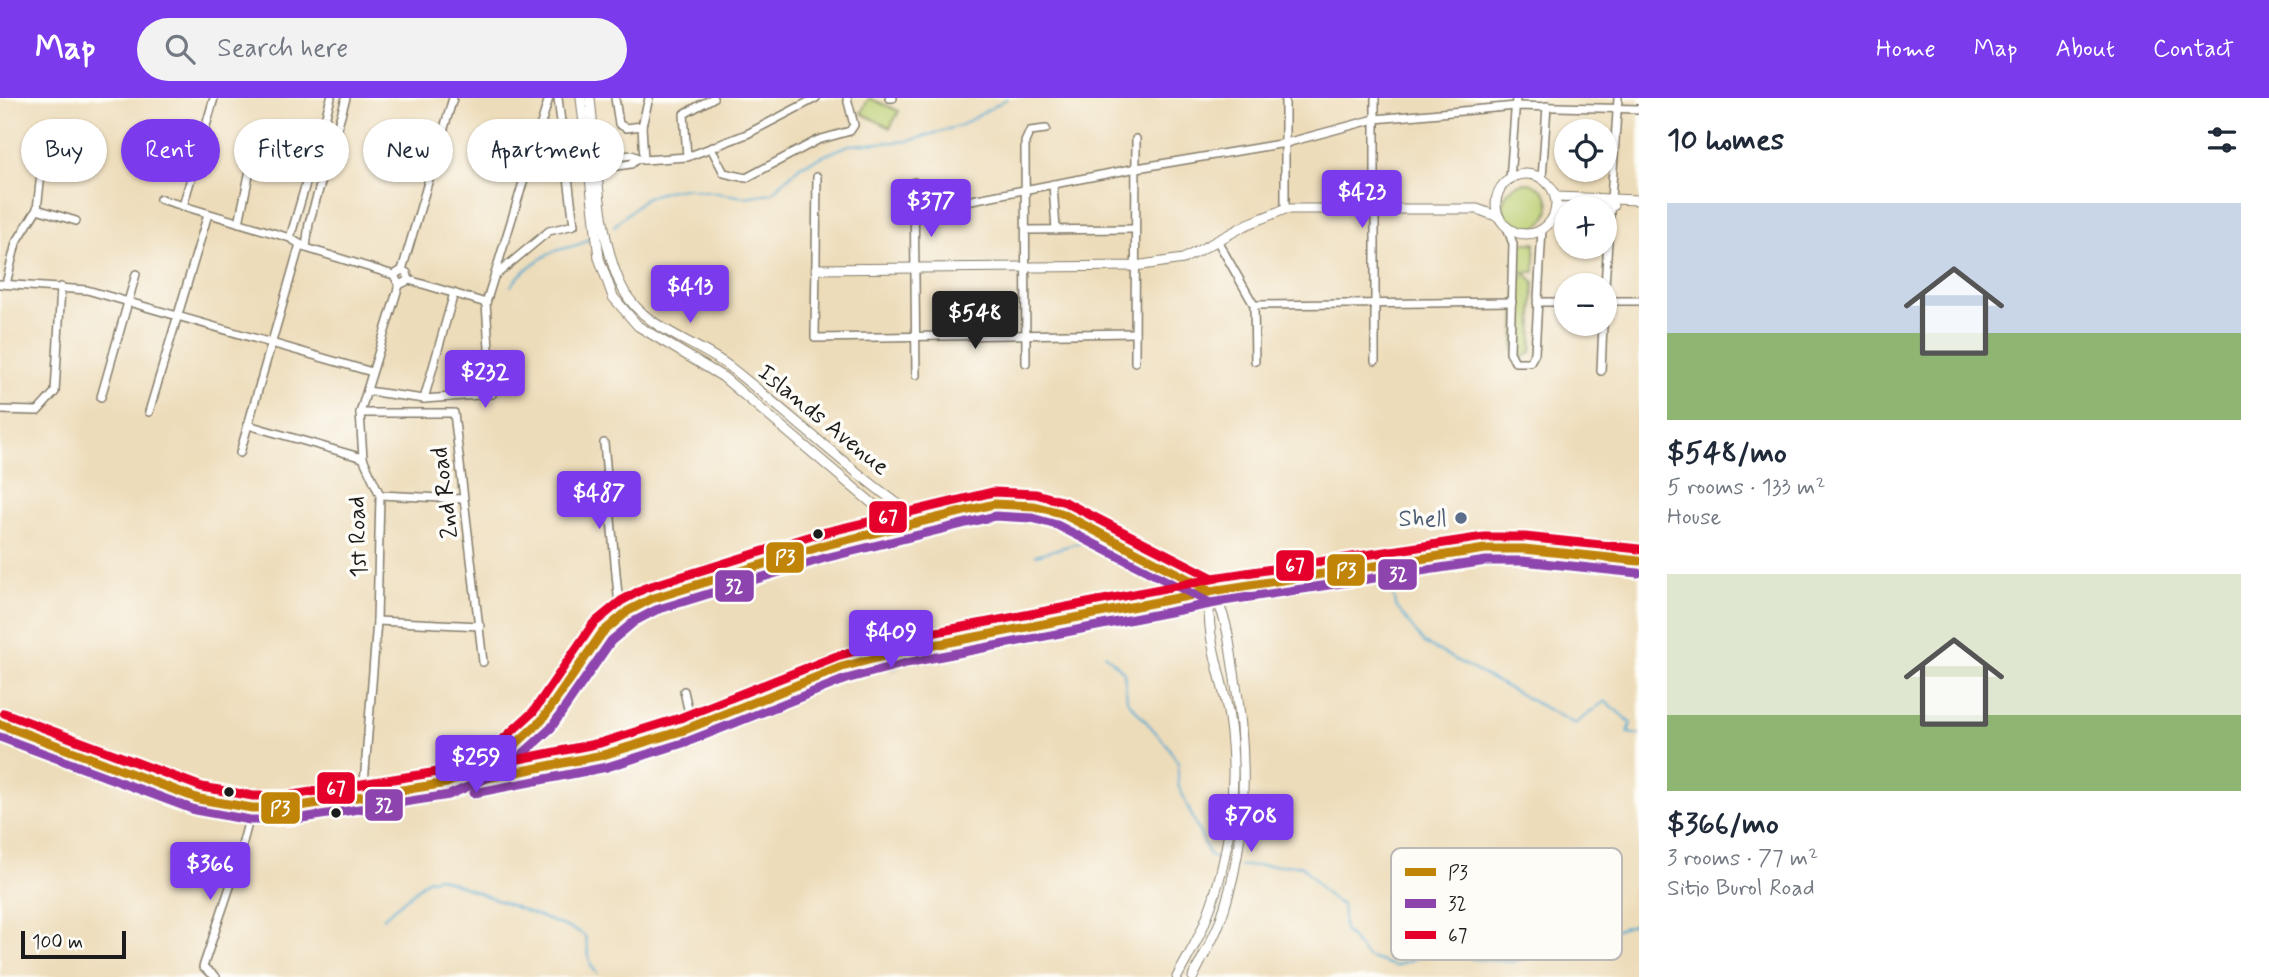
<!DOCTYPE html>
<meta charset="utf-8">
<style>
body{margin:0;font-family:Mynerve,sans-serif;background:#f2f2f3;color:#1f2937;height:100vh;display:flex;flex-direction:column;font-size:26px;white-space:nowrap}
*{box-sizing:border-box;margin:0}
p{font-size:23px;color:#747a83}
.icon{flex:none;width:38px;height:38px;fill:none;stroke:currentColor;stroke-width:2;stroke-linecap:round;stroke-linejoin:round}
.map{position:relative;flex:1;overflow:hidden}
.details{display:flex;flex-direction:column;background:#fff;width:630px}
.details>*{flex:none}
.guide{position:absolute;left:21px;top:21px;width:665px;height:63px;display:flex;gap:14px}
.tools{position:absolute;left:1554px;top:21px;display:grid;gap:14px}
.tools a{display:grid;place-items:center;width:63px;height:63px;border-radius:50%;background:#fff;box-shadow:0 2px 5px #0004;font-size:35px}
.scale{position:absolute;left:21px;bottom:18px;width:105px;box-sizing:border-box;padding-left:7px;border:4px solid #1c1c1c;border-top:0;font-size:19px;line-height:24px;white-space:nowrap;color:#1c1c1c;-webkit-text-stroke:5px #fdfcf7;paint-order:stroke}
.price{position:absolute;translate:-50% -60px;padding:0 16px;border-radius:7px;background:#7c3aed;color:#fff;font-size:23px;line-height:46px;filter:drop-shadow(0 2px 4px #0008)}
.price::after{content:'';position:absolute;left:50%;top:42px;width:21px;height:16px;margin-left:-10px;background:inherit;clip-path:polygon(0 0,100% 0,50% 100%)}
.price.active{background:#222;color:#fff}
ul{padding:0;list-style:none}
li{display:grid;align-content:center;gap:14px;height:371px;padding:0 28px}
li span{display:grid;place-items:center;height:217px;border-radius:0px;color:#555}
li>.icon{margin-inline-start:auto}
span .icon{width:126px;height:126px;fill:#fffc;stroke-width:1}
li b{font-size:30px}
h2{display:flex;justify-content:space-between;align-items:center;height:84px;padding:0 28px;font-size:30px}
.tag{padding:0 24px;border-radius:32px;background:#fff;box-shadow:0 2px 5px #0004;font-size:24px;line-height:63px}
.tag.active{background:#7c3aed;color:#fff}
header{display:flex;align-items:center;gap:42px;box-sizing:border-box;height:98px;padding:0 35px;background:#7c3aed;color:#fff}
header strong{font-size:33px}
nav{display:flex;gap:38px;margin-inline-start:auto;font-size:24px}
.search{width:490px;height:63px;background:#f2f2f3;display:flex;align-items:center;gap:18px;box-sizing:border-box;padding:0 24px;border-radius:38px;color:#747a83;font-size:26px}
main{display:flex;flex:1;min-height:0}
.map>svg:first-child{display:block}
.green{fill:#bbce71;stroke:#6c7546;stroke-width:2}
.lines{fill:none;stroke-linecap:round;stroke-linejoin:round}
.stream{stroke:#54a9d0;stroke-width:2}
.minor-casing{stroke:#847c6a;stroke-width:10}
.tertiary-casing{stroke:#847c6a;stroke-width:11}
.primary-casing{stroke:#847c6a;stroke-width:13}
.minor{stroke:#fff;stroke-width:7}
.tertiary{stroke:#fff;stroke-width:9}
.primary{stroke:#fff;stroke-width:10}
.bus-1-casing{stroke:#fdfcf7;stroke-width:14}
.bus-2-casing{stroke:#fdfcf7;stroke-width:14}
.bus-3-casing{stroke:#fdfcf7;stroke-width:14}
.bus-1{stroke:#c08407;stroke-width:9}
.bus-2{stroke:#8e44ad;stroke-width:9}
.bus-3{stroke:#e4002b;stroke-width:9}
.service-dot{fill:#5c6f8a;stroke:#fdfcf7;stroke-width:2.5}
.bus-dot{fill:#1c1c1c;stroke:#fdfcf7;stroke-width:2.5}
.labels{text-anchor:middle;stroke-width:7;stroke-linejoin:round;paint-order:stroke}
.street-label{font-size:24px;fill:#1c1c1c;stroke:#fdfcf7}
.service-label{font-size:24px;fill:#4e5e75;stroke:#fdfcf7;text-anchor:end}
.key{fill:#fdfcf7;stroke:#bab9b5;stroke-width:2}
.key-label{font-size:19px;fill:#1c1c1c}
.line-badge{stroke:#fdfcf7;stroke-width:2.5}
.badge-label{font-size:19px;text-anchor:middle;font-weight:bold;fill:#fff}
</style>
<header>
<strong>Map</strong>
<div class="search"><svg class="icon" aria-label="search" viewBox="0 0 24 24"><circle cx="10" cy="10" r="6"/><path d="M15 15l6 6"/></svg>Search here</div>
<nav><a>Home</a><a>Map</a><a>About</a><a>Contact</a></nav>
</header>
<main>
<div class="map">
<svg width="1639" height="879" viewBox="0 0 1639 879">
<rect width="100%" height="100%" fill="#fdfcf7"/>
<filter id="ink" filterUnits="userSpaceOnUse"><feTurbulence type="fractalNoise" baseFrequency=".0143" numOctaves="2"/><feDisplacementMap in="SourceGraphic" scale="14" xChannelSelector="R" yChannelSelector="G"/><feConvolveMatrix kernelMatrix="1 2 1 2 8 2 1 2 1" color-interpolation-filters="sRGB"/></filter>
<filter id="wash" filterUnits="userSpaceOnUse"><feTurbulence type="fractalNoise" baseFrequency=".00686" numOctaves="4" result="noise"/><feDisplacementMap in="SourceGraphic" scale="28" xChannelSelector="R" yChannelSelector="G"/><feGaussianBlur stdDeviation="1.57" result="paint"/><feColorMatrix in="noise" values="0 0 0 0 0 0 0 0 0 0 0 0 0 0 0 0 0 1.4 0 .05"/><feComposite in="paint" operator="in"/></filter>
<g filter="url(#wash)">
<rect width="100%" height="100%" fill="#eddcb9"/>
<g class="green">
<path d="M869 0 899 13 890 30 861 15Z"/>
<circle cx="1526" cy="108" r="23"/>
<path d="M1518 145H1535V174H1517Z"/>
<path d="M1526 175 1534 184 1532 253 1523 260 1514 252 1517 184Z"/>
</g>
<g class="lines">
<g class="stream">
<path d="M614 128 645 100 666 93 685 90 744 99 772 95 800 68 849 47 909 43 962 27 1008 0"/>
<path d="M511 188C521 174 537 162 553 154 566 148 586 149 592 136"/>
<path d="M1036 457 1089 442"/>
<path d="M1389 473 1395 507 1424 545 1575 626 1605 603 1631 625 1628 635 1639 637"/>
<path d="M1105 556 1124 574 1127 602 1167 647 1178 665V687L1210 758 1220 762"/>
<path d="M1239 768 1301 767C1316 782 1323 798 1342 807L1344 832 1367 859 1395 868 1441 851 1473 861 1512 864 1639 825"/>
<path d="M383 820 427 782 438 779 579 834 585 838 591 868 597 875"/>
</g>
</g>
</g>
<g filter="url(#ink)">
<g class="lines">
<g class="minor-casing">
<g id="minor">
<path d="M615 0 619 26 626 30 642 28"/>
<path d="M889 0H893"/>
<path d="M1375 0V263"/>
<path d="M712 52 724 75 746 80 818 42 850 33 854 27 847 0"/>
<path d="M687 59 684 16 713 0"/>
<path d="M590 62 632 57 644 62 687 59 747 36 816 0"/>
<path d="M644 62 642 28 649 0"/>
<path d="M594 71 631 66 637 61"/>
<path d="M817 79 815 240 1135 235"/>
<path d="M1542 81 1547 8"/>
<path d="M1510 82 1516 0"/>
<path d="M914 84 916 277"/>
<path d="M1053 86 1056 132"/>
<path d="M160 101 290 140 306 150 394 177"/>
<path d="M183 108 214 0"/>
<path d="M37 111 76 123"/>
<path d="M1285 111V0"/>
<path d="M915 113 1137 70 1286 45 1375 21 1516 8 1639 11"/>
<path d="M239 125 256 43"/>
<path d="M1507 129 1513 146 1510 254 1515 264H1530L1535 255 1542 131"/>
<path d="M1026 132 1135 131"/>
<path d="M290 140 331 0"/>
<path d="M1218 144 1254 207 1512 204"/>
<path d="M306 150 309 125 346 0"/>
<path d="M402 172 407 175 409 182 399 187 394 177 402 172 453 0"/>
<path d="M496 177 549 133 574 127 558 0"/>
<path d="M409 182 486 205"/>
<path d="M0 186 87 192 372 274"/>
<path d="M6 186 16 145 37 111 41 76 75 51"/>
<path d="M1605 187 1618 0"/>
<path d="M1605 203H1639"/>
<path d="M1537 204H1566"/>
<path d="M1254 207 1255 263"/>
<path d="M1135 264 1136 41"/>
<path d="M1026 265 1025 44 1030 33 1046 31"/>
<path d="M1601 273 1603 226"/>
<path d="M367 293 424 301 492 296 486 205 549 0"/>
<path d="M101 299 136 176"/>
<path d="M424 301 454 195"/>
<path d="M0 312 38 313 55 294 61 189"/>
<path d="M149 314 208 116"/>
<path d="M360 315H454L483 564"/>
<path d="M248 327 363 360"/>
<path d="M604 345 620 519"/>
<path d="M240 355 300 146"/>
<path d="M380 397 463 401"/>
<path d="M377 523 480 528"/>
<path d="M684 593 692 629"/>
<path d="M363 698 377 523 380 397 363 360 360 315 399 187"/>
<path d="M216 879 203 869 235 774 252 710"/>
</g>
</g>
<g class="tertiary-casing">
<g id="tertiary">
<path d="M581 0 599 160 613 199 638 228 723 279 899 428"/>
<path d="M590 0C596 53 598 148 624 193 645 231 698 244 731 270 795 320 854 377 922 423"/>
<circle cx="1526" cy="106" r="30"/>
<path d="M1555 99 1639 102"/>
<path d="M1556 110 1613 108"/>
<path d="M816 171 1135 168 1183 161 1248 126 1285 111H1477L1499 119"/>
<path d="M452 684 486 682 603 657 684 632 842 569 903 553 1211 493"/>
<path d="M1177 879C1187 860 1199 841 1206 821 1230 761 1239 685 1229 620 1223 579 1203 535 1211 493"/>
<path d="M1193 879C1201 862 1212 844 1219 826 1249 745 1248 658 1234 574 1229 546 1228 517 1211 493"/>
</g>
</g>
<g class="primary-casing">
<g id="primary">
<path d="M0 626 199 701 252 710H287L447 685 497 663 542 622 602 535 628 513 651 501 822 448 994 406 1034 408 1061 415 1211 493 1485 451H1524L1639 463"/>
<path d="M497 663 501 679"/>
</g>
</g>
<use href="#minor" class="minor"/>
<use href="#tertiary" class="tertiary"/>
<use href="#primary" class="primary"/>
<g class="bus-1-casing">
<g id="bus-1">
<path d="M0 626 199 701 252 710H287L447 685 497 663 542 622 602 535 628 513 651 501 822 448 994 406 1034 408 1061 415 1211 493 1485 451H1524L1639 463"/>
<path d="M472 683 603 657 684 632 842 569 903 553 1219 492"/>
</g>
</g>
<g class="bus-2-casing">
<g id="bus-2">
<path d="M0 639 195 712 250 722H289L449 697 505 672 551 630 611 543 635 523 656 512 825 460 995 418 1032 420 1057 427 1210 505 1486 463H1523L1638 475"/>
<path d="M474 695 607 669 689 643 846 581 906 565 1221 504"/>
</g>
</g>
<g class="bus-3-casing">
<g id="bus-3">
<path d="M4 615 202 689 253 698H286L444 673 490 653 533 614 593 526 621 503 645 490 818 436 993 394 1036 396 1065 404 1213 480 1484 439H1525L1639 451"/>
<path d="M470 671 600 645 680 620 837 558 900 541 1217 480"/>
</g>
</g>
<use href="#bus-1" class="bus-1"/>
<use href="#bus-2" class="bus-2"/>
<use href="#bus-3" class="bus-3"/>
</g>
</g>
<circle class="service-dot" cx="1461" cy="420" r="7"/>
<g class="bus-dot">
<circle cx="818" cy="436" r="6"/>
<circle cx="229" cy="694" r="6"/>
<circle cx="336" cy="715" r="6"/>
</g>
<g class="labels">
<g class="street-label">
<text transform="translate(824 321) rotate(39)" y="8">Islands Avenue</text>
<text transform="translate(444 395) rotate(-97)" y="8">2nd Road</text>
<text transform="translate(357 439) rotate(-92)" y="8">1st Road</text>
</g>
<g class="service-label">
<text x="1447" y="428">Shell</text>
</g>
</g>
<rect x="1391" y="750" width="231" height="112" rx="10" class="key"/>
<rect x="1405" y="770" width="31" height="8" fill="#c08407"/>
<rect x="1405" y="801" width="31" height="9" fill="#8e44ad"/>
<rect x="1405" y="833" width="31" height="8" fill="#e4002b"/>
<g class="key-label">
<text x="1448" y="781">P3</text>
<text x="1448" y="812">32</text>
<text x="1448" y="844">67</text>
</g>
<g class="line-badge">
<rect x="868" y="402" width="40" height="34" rx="7" fill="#e4002b"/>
<rect x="765" y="443" width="40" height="33" rx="7" fill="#c08407"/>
<rect x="1275" y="451" width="40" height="33" rx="7" fill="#e4002b"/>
<rect x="1326" y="455" width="40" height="34" rx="7" fill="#c08407"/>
<rect x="1377" y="460" width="41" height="33" rx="7" fill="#8e44ad"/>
<rect x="714" y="471" width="41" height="34" rx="7" fill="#8e44ad"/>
<rect x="316" y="673" width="40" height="34" rx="7" fill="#e4002b"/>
<rect x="364" y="690" width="40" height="34" rx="7" fill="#8e44ad"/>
<rect x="260" y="693" width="41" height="34" rx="7" fill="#c08407"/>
</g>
<g class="badge-label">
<text x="888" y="426">67</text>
<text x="785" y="466">P3</text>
<text x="1295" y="474">67</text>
<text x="1346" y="479">P3</text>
<text x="1398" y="483">32</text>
<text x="734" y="495">32</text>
<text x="336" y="697">67</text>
<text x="384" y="714">32</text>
<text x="280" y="717">P3</text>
</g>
</svg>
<div class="tools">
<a><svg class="icon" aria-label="locate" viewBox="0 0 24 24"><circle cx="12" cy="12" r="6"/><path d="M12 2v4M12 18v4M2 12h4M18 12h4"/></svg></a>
<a>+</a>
<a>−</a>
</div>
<div class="scale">100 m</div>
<b class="price" style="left:1362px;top:132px">$423</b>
<b class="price" style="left:931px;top:141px">$377</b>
<b class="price" style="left:690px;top:227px">$413</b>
<b class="price active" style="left:975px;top:253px">$548</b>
<b class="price" style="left:485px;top:312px">$232</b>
<b class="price" style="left:599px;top:433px">$487</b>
<b class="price" style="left:891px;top:572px">$409</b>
<b class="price" style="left:476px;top:697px">$259</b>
<b class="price" style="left:1251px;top:756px">$708</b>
<b class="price" style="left:210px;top:804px">$366</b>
<div class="guide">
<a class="tag">Buy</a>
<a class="tag active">Rent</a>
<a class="tag">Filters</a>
<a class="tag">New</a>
<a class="tag">Apartment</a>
</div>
</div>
<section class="details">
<h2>10 homes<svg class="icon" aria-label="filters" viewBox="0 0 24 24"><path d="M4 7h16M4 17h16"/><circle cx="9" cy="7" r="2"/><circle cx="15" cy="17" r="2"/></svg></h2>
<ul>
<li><span style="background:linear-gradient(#c9d6e8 60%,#8fb573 0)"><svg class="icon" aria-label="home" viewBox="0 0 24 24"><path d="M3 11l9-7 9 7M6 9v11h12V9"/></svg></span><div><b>$548/mo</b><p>5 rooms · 133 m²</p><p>House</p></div></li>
<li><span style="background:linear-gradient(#dfe7d0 65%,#8fb573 0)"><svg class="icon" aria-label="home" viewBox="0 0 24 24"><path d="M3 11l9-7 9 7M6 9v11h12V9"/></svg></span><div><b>$366/mo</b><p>3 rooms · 77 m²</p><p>Sitio Burol Road</p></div></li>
</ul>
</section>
</main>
